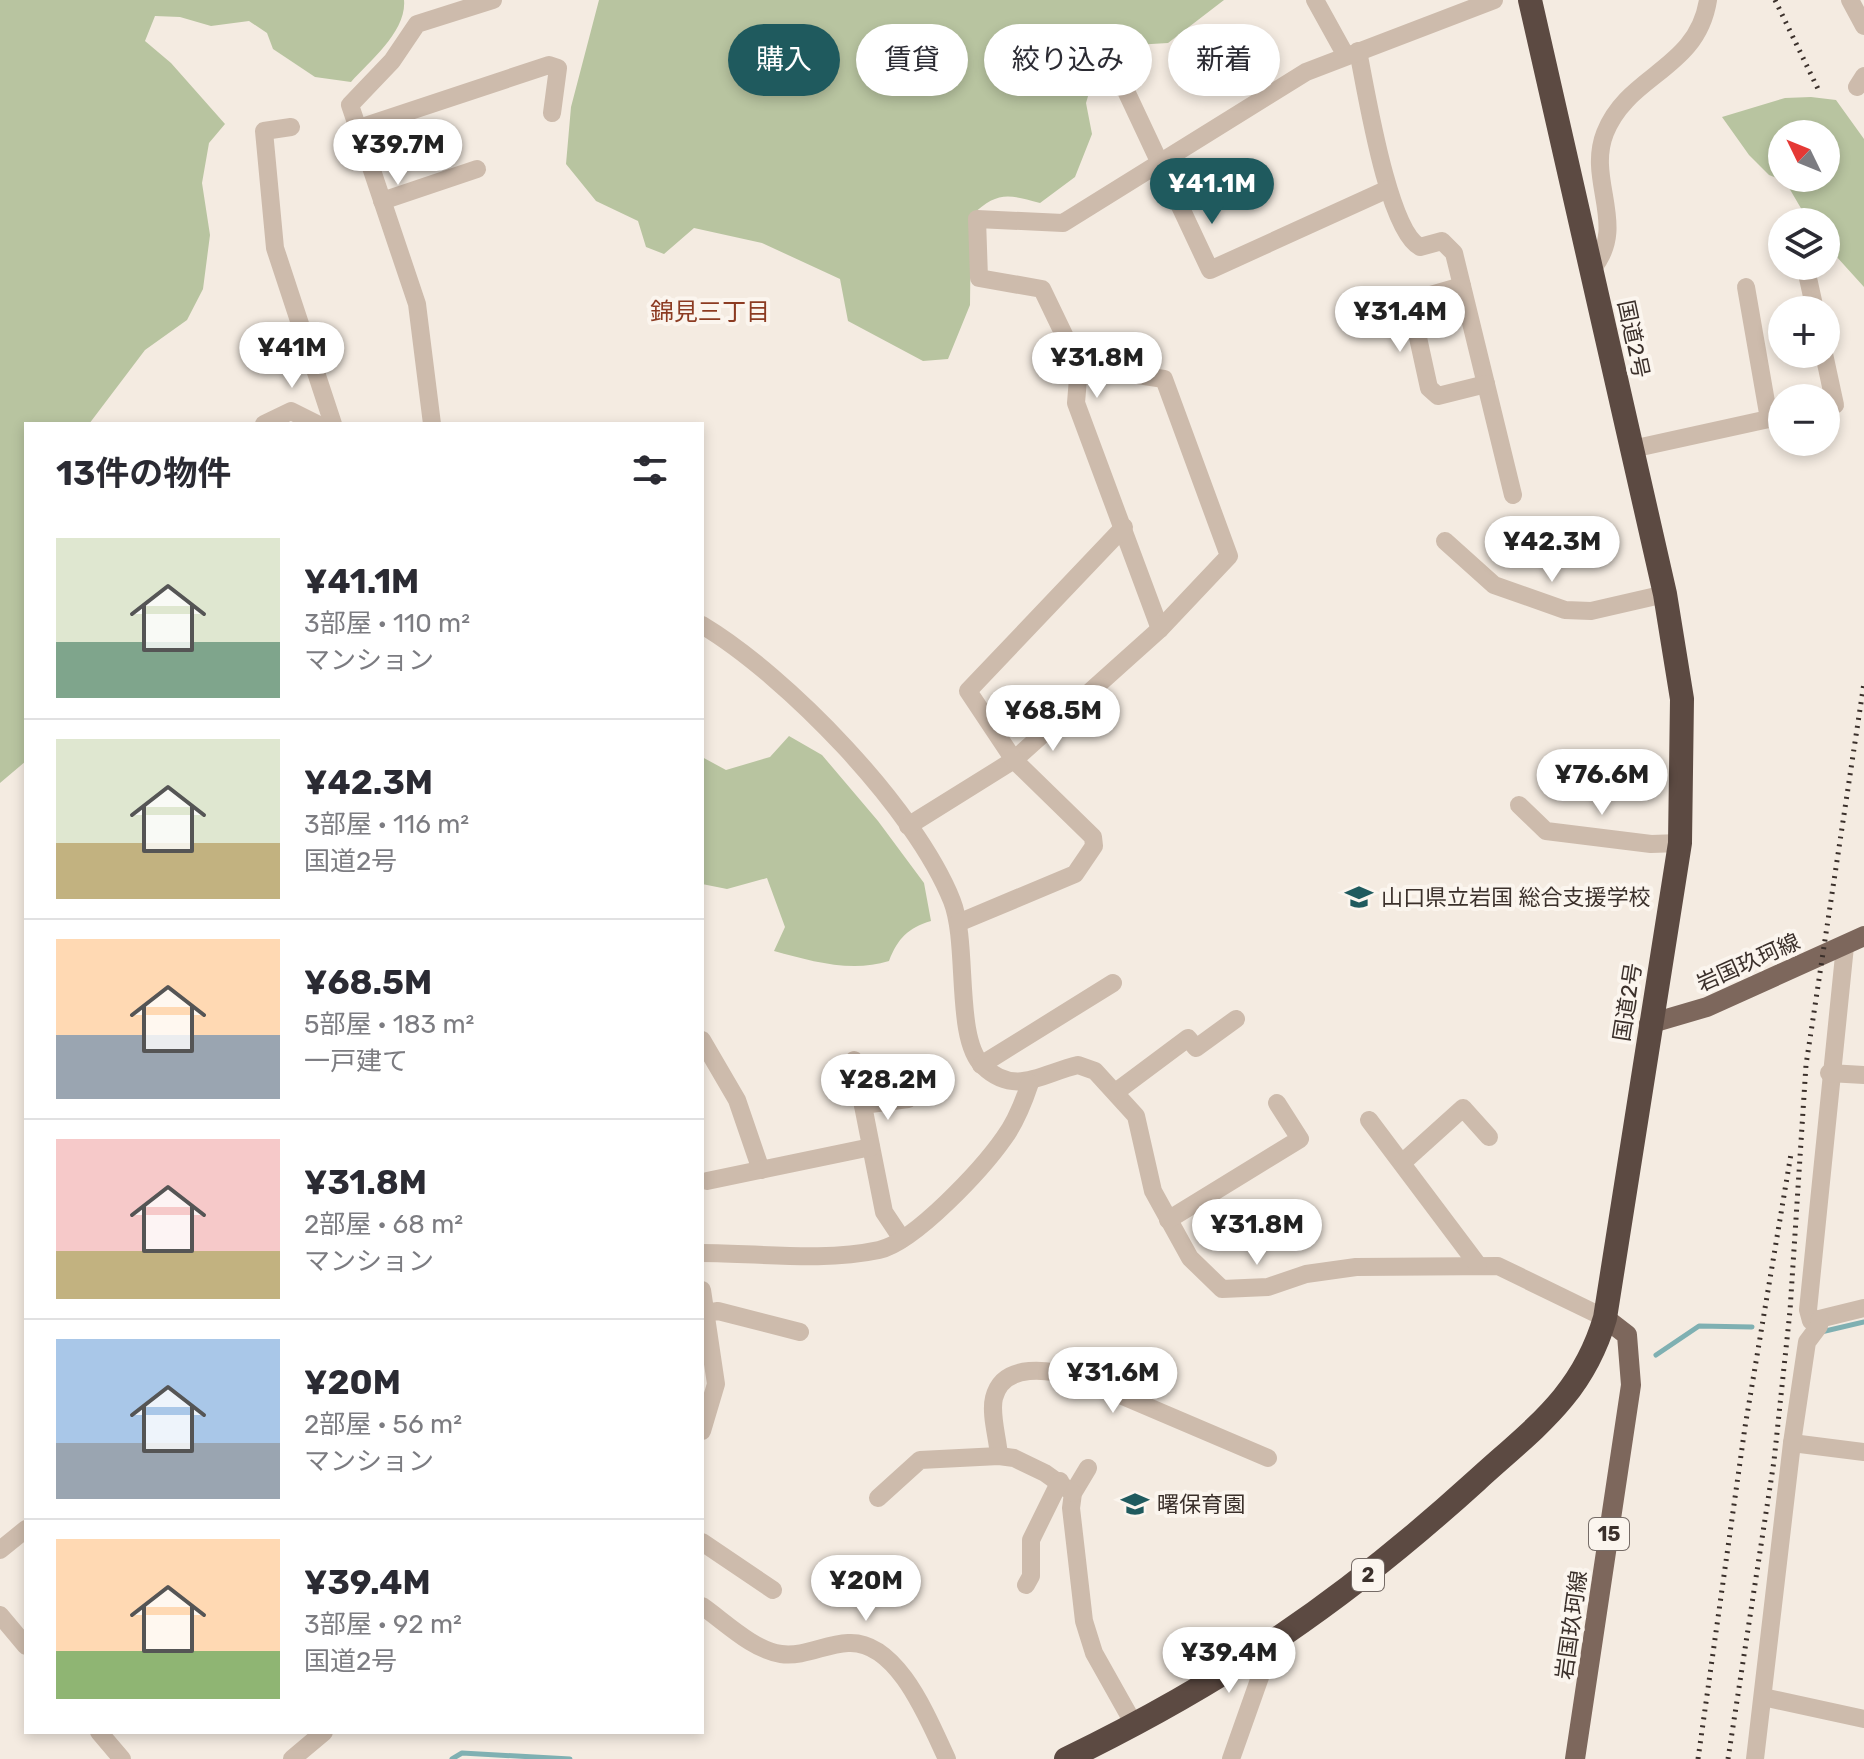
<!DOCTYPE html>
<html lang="ja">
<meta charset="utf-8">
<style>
body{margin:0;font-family:Rubik,"Noto Sans JP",sans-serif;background:#f2f2f3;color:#2b2b33;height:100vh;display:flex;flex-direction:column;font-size:30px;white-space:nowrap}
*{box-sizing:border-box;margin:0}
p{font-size:26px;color:#7c7c81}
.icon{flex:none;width:44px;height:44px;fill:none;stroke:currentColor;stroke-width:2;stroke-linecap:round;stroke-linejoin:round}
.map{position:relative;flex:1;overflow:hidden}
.drawer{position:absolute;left:24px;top:422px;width:680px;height:1312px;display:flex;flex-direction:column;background:#fff;border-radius:0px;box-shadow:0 4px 12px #0003}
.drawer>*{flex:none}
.guide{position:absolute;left:728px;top:24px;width:760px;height:72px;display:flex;gap:16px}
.needle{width:52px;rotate:313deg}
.fabs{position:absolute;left:1768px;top:120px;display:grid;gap:16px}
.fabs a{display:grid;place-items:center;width:72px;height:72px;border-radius:50%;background:#fff;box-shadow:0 4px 12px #0003;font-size:40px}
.price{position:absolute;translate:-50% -68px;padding:0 18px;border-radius:28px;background:#fff;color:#222;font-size:26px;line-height:52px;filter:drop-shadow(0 2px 4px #0008)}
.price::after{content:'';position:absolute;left:50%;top:48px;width:24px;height:18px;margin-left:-12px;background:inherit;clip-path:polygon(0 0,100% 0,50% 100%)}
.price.current{background:#1f5a5e;color:#fff}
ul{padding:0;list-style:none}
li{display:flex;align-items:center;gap:24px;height:200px;padding:0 32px}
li+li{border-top:2px solid #e1e1e2}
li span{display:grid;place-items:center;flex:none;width:224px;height:160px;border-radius:0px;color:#555}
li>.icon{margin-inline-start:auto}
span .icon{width:96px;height:96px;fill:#fffc;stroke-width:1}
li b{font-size:34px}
h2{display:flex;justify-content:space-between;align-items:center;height:96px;padding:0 32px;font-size:34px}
.pill{padding:0 28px;border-radius:36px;background:#fff;box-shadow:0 4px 12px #0003;font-size:28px;line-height:72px}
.pill.current{background:#1f5a5e;color:#fff}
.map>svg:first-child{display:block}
.green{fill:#b8c4a0;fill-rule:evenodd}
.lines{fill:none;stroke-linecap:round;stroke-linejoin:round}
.stream{stroke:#7fb0b2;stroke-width:5}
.minor{stroke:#cdbbac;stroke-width:18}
.major{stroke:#7d675c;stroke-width:20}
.highway{stroke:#5c4a42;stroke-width:24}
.rail{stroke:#3b302b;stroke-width:5;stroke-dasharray:2 6;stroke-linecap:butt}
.labels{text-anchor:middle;stroke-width:8;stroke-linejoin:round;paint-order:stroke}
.shield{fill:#fbf5ee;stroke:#756b66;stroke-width:2}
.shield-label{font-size:20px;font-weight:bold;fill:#3b302b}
.street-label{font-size:22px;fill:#3b302b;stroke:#fbf5ee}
.poi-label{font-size:22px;fill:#3b302b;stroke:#fbf5ee;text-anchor:start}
.neighbourhood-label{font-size:24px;fill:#8c3b22;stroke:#fbf5ee}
</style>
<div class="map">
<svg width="1864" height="1759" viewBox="0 0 1864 1759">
<rect width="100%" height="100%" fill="#f4ebe1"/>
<g class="green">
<path d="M0 0H404C407 31 370 61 351 82L315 77 273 49 267 33 249 21 211 26 180 17 155 16 145 41 171 63 225 124 209 143 202 183 210 235 203 289 187 320 145 350 89 424H26V761L0 783Z"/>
<path d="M599 0H1224L1168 43 1135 45 1111 53 1096 69 1086 103 1092 134 1075 177 1040 203C1008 194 997 191 971 216L970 305 948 359 923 361 848 321 840 279 762 243 694 228 664 254 646 247 638 221 596 201 566 164 571 107Z"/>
<path d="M1811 97 1836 100 1864 139V287L1826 245V222H1809L1785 181 1769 175 1749 155 1722 117 1785 98ZM1782 134H1826V178H1782Z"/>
<path d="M789 736 822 755 878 821 924 883 931 921C908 928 898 938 889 961 851 973 811 961 774 951L785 927 767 878 727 889 702 884V757L726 770 770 757Z"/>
</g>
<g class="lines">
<g class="stream">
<path d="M1821 1332 1864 1322"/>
<path d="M1656 1355 1699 1326 1752 1327"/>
<path d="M452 1759 462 1753 570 1759"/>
</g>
<g class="minor">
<path d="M1315 0 1346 56"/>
<path d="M1850 0 1864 26"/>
<path d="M1358 51C1366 90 1388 231 1420 247L1442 241 1454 253 1513 495"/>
<path d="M1111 59 1210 270 1388 189"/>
<path d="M1857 87 1864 76"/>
<path d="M291 127 264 131 275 248 333 424"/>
<path d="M356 129 549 65 558 68 552 113"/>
<path d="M382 201 477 169"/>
<path d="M1592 269C1629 226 1586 181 1605 133 1628 74 1697 70 1708 0"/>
<path d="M1806 269 1815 310"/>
<path d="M1462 286 1410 301 1429 388 1438 396 1486 384"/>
<path d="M1746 287 1769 419"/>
<path d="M1824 354 1835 405 1826 407"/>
<path d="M264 424 291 411 317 424"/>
<path d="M432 424 417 304 350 105 392 61 417 24 493 0"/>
<path d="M1632 449 1782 416"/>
<path d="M1445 541 1494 585 1565 610 1591 611 1665 594"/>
<path d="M702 625C787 676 915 808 952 901 969 944 954 1039 983 1066 1015 1097 1043 1073 1078 1065L1095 1071 1136 1116 1153 1191 1190 1258 1222 1289 1268 1287 1306 1274 1356 1267 1498 1266 1605 1318"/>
<path d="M1160 629 1076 403 1079 366 1042 289 979 278 977 219 1063 223 1306 72 1494 0"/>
<path d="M1519 805 1546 831 1651 844 1680 843"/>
<path d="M908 826 1014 760 1160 629 1229 556 1164 379 1079 366"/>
<path d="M958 923 1075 874 1094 846 1093 837 1014 760 968 691 1124 527"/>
<path d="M1845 946 1808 1310 1811 1321 1864 1308"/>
<path d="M702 1040 737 1100 761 1170"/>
<path d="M854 1060 884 1212 902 1239"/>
<path d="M981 1065 1113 983"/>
<path d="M1829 1073 1864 1075"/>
<path d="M1117 1091 1188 1038 1196 1048 1236 1019"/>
<path d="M863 1105 908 1099"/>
<path d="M1369 1120 1478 1265"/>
<path d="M1402 1163 1463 1108 1489 1137"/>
<path d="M707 1181 871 1147"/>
<path d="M1168 1220 1300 1139 1277 1103"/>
<path d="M702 1253C759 1253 823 1262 879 1250 915 1242 983 1168 1004 1138 1016 1122 1024 1101 1030 1083"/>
<path d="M702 1290 716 1384 702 1431"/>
<path d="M705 1313 718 1311 800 1332"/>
<path d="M1792 1443 1864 1452"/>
<path d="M999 1456C998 1439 990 1414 994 1398 1003 1361 1051 1370 1078 1377L1268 1458"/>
<path d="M1088 1468 1073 1493 1071 1508 1084 1621 1094 1653 1135 1726"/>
<path d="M878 1498 920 1460 999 1456 1014 1458 1045 1473 1073 1493"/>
<path d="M702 1542 773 1590"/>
<path d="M0 1550 26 1529"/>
<path d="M1026 1585 1031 1576V1540L1060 1481"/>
<path d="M702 1606C725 1622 753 1650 781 1654 805 1657 825 1644 848 1643 898 1640 929 1721 947 1759"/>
<path d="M0 1615 26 1646"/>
<path d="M1763 1697 1864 1719"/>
<path d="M99 1732 122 1759"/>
<path d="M292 1759 324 1732"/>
<path d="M1231 1759 1271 1646"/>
<path d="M1755 1759 1792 1443 1807 1342 1819 1326 1820 1319"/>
</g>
<g class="major">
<path d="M1649 1024 1707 1007 1864 936"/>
<path d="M1575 1759 1631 1385 1627 1335 1605 1318"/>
</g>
<path class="highway" d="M1066 1759C1225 1682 1345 1600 1476 1481 1534 1428 1582 1396 1605 1318L1680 843 1682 699 1665 594 1530 0"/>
<g class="rail">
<path d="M1775 0 1820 93"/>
<path d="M1698 1759 1745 1427 1791 1154"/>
<path d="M1728 1759 1774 1461 1790 1311 1806 1065 1864 683"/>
</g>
</g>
<defs>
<g id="school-bare" transform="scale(2.16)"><path d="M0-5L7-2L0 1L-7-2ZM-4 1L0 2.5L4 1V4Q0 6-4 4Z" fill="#1f5a5e" stroke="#fbf5ee" stroke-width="2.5" paint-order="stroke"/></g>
</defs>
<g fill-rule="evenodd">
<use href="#school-bare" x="1359" y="897"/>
<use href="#school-bare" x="1135" y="1504"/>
</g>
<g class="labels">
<g class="shield">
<rect x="1589" y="1518" width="40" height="32" rx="6"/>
<rect x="1352" y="1559" width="32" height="32" rx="6"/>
</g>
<g class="shield-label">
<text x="1609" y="1541">15</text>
<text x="1368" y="1582">2</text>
</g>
<g class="street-label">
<text transform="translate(1634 339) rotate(78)" y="8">国道2号</text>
<text transform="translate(1748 962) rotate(-24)" y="8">岩国玖珂線</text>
<text transform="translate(1627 1002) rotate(-81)" y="8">国道2号</text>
<text transform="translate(1571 1625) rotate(-82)" y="8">岩国玖珂線</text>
</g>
<g class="poi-label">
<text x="1381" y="905">山口県立岩国 総合支援学校</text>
<text x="1157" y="1512">曙保育園</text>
</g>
<g class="neighbourhood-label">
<text x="710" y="320">錦見三丁目</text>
</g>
</g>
</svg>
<div class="fabs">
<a><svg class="needle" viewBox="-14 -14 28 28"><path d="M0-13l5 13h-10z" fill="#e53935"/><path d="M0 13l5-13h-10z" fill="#7c7c81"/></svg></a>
<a><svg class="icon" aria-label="layers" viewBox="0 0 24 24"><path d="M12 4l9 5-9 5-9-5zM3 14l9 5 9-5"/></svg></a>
<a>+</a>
<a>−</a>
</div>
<b class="price" style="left:398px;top:187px">¥39.7M</b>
<b class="price current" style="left:1212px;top:226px">¥41.1M</b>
<b class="price" style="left:1400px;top:354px">¥31.4M</b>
<b class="price" style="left:292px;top:390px">¥41M</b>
<b class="price" style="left:1097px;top:400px">¥31.8M</b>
<b class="price" style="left:1552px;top:584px">¥42.3M</b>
<b class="price" style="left:1053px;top:753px">¥68.5M</b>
<b class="price" style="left:1602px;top:817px">¥76.6M</b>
<b class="price" style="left:888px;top:1122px">¥28.2M</b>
<b class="price" style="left:1257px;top:1267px">¥31.8M</b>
<b class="price" style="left:1113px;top:1415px">¥31.6M</b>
<b class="price" style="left:866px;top:1623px">¥20M</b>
<b class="price" style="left:1229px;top:1695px">¥39.4M</b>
<div class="guide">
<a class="pill current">購入</a>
<a class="pill">賃貸</a>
<a class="pill">絞り込み</a>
<a class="pill">新着</a>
</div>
<section class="drawer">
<h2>13件の物件<svg class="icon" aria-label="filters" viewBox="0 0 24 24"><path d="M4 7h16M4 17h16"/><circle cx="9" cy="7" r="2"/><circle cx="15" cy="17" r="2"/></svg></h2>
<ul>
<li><span style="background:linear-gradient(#dfe7d0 65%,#7fa58c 0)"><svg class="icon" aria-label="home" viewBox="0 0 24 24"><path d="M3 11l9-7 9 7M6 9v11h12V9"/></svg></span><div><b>¥41.1M</b><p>3部屋 · 110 m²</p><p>マンション</p></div></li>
<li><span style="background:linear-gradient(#dfe7d0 65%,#c2b280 0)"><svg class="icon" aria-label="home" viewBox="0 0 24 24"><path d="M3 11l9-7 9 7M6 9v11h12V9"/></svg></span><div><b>¥42.3M</b><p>3部屋 · 116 m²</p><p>国道2号</p></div></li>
<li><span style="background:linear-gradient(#ffd9b3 60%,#9aa5b1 0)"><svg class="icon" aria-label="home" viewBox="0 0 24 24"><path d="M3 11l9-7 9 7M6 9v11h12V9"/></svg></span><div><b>¥68.5M</b><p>5部屋 · 183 m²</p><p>一戸建て</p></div></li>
<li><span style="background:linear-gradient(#f6c9c9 70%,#c2b280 0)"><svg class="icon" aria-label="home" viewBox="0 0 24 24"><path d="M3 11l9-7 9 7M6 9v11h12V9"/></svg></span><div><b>¥31.8M</b><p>2部屋 · 68 m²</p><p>マンション</p></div></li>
<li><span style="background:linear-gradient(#a9c7e8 65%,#9aa5b1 0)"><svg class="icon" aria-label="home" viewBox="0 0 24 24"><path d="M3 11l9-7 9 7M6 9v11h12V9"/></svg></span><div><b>¥20M</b><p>2部屋 · 56 m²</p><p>マンション</p></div></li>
<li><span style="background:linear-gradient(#ffd9b3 70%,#8fb573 0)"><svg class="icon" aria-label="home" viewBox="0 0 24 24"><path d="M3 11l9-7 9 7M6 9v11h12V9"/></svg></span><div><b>¥39.4M</b><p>3部屋 · 92 m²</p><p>国道2号</p></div></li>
</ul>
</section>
</div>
